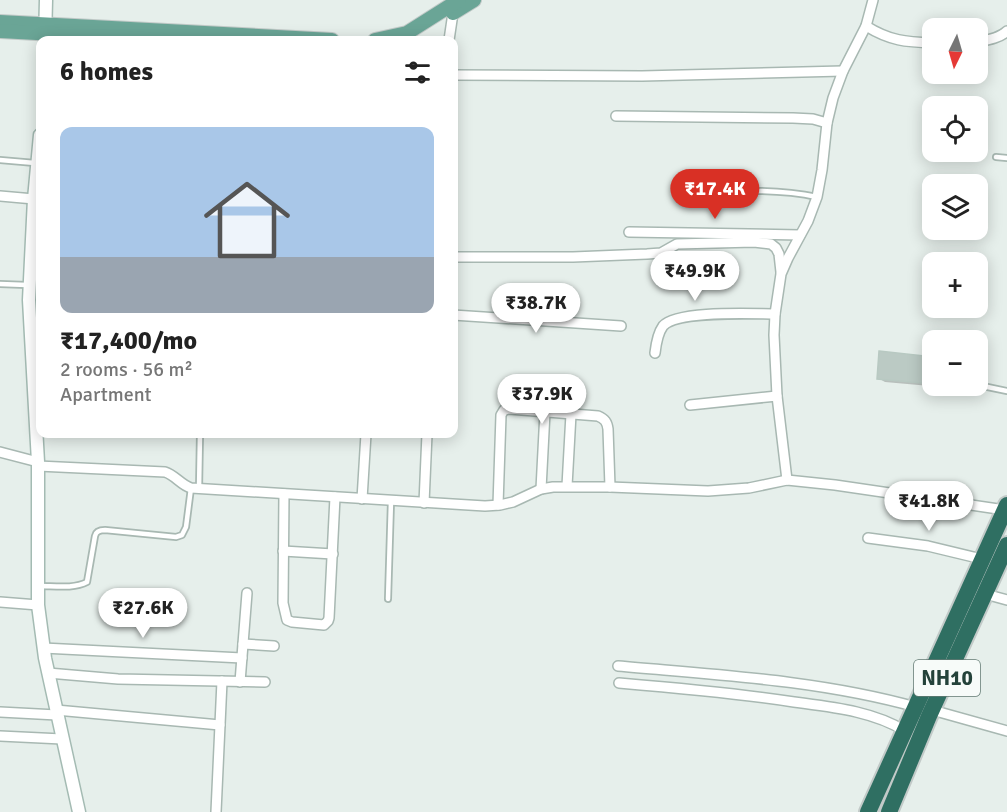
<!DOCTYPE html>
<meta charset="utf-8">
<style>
body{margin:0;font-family:Signika,sans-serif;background:#f6f6f6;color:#222;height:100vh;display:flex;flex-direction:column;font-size:22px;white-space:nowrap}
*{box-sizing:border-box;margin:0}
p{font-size:20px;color:#767676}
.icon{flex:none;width:33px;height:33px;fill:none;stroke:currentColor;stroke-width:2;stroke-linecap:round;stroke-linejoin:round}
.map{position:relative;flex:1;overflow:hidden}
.side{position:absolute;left:36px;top:36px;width:422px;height:402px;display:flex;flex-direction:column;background:#fff;border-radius:12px;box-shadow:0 3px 15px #0003}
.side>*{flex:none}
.needle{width:39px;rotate:185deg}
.buttons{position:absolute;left:922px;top:18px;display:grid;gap:12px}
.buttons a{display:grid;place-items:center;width:66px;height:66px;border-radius:12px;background:#fff;box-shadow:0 3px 15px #0003;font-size:30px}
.price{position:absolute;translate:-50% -51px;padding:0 14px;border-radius:21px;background:#fff;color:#222;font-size:20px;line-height:39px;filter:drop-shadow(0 2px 3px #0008)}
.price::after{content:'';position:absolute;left:50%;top:36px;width:18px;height:14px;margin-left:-9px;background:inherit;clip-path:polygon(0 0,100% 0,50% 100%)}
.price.current{background:#d93025;color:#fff}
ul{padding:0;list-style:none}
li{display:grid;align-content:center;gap:12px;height:318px;padding:0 24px}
li span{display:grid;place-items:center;height:186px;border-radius:12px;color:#555}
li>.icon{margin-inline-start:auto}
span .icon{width:108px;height:108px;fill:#fffc;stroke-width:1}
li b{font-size:26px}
h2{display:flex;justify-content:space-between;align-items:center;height:72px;padding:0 24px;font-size:26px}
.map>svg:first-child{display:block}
.shadow{fill:#0003}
.building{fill:#bbcac4;stroke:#b8c9c2;stroke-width:1.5}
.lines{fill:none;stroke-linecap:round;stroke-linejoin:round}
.lane-casing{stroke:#a8b8b2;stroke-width:8}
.street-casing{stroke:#a8b8b2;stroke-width:12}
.secondary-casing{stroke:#a4bbb3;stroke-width:15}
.primary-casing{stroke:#c2cac8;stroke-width:16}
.highway-casing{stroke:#c2cac8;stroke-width:20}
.lane{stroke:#fff;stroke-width:4.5}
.street{stroke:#fff;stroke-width:9}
.secondary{stroke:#fff;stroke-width:12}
.primary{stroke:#6aa596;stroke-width:14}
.highway{stroke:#2f6f62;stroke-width:16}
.labels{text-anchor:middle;stroke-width:4.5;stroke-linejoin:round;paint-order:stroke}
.shield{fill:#f7fbf9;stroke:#637a73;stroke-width:1.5}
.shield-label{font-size:21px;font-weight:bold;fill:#24423a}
</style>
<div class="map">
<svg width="1007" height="812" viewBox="0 0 1007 812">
<rect width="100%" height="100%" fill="#e6efeb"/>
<path class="shadow" d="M933 358V386H952V388L885 382 878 378Z"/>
<path class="building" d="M879 351 933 357V384L877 379Z"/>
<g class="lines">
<g class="lane-casing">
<g id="lane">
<path d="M996 157 1007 158"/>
<path d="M0 160 35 163"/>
<path d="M676 193C723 192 771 187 817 197"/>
<path d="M0 284 27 285"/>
<path d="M978 385 1007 391"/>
<path d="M199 489 200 434"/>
<path d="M40 586C54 586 74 589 87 582L95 536C96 531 100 530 105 530L176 537 182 535 186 527 191 488"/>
<path d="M388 599 391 501"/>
</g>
</g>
<g class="street-casing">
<g id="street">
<path d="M866 26C890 41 906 42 933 43"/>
<path d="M449 40 453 13"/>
<path d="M978 42C988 40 1000 38 1007 31"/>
<path d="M453 75 642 76 843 71"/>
<path d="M616 116 793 118 813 119 827 123"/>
<path d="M0 196 34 199"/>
<path d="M629 232 800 235"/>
<path d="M453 257H573L647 254 661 253 677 244 754 242 771 244 776 248 779 254 781 272"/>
<path d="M453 315 621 326"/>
<path d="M655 353C656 344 658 333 663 326 677 310 753 314 775 314"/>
<path d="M690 405 777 396"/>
<path d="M0 452 38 462"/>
<path d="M38 466 165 472C175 475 181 485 191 488L485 506 500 505 513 502 541 489 553 487H610L708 491 749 488 787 480 835 485 1005 510"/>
<path d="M787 480 777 396 774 335 775 314 781 274 788 258 808 221 817 197 822 170 827 123 833 98 843 71 866 26 873 0"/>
<path d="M567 486 571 414"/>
<path d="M541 489 545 412"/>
<path d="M284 494 283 603 287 620 292 622 324 625 328 621 329 618 335 497"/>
<path d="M362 499 366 434"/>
<path d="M424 503 427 434"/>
<path d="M498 505 501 415 504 410 509 409 598 416C605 419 607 422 608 429L610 487"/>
<path d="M868 538 928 546 982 559"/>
<path d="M283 551 333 554"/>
<path d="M985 594 1007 600"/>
<path d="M0 602 38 605"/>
<path d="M243 644 274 646"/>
<path d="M43 648 242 658"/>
<path d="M618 666C718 675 819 680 916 707"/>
<path d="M48 673 118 679 265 682"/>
<path d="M240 682 247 593"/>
<path d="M619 683C678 688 736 693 794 702 831 707 873 711 905 731"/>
<path d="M56 710 220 725"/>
<path d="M932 710 1007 731"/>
<path d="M0 712 57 715"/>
<path d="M0 736 62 739"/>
<path d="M216 812 222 681"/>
</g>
</g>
<g class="secondary-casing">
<g id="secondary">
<path d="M45 40 46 0"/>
<path d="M40 135 34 199 29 300 38 462V605L45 658 79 812"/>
</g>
</g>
<g class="primary-casing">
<g id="primary">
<path d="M453 13 474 0"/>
<path d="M0 22 332 40"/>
<path d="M0 31 163 40"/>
<path d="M375 40 407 33 459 0"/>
</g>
</g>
<g class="highway-casing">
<g id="highway">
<path d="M868 812 1007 505"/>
<path d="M889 812 929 716 1007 545"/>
</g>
</g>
<use href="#lane" class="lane"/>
<use href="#street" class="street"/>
<use href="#secondary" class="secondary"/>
<use href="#primary" class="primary"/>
<use href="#highway" class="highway"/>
</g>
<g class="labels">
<rect class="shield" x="914" y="660" width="66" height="36" rx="4.5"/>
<g class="shield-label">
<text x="947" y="685">NH10</text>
</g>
</g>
</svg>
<div class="buttons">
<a><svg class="needle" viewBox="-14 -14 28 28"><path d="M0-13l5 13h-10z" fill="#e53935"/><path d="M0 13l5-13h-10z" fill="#767676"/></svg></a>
<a><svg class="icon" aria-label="locate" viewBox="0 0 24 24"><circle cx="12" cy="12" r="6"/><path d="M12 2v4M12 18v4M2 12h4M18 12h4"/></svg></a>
<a><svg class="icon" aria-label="layers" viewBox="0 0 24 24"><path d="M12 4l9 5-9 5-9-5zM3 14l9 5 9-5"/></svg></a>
<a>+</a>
<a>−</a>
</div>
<b class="price current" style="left:715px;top:220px">₹17.4K</b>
<b class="price" style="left:695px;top:302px">₹49.9K</b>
<b class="price" style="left:536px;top:334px">₹38.7K</b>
<b class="price" style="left:542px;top:425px">₹37.9K</b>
<b class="price" style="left:929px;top:532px">₹41.8K</b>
<b class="price" style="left:143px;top:639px">₹27.6K</b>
<section class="side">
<h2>6 homes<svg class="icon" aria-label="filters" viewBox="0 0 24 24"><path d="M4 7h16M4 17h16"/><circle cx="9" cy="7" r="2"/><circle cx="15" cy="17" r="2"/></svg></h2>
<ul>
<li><span style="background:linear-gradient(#a9c7e8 70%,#9aa5b1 0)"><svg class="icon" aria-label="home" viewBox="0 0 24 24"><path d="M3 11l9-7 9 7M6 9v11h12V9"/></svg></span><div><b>₹17,400/mo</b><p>2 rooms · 56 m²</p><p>Apartment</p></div></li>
</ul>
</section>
</div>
